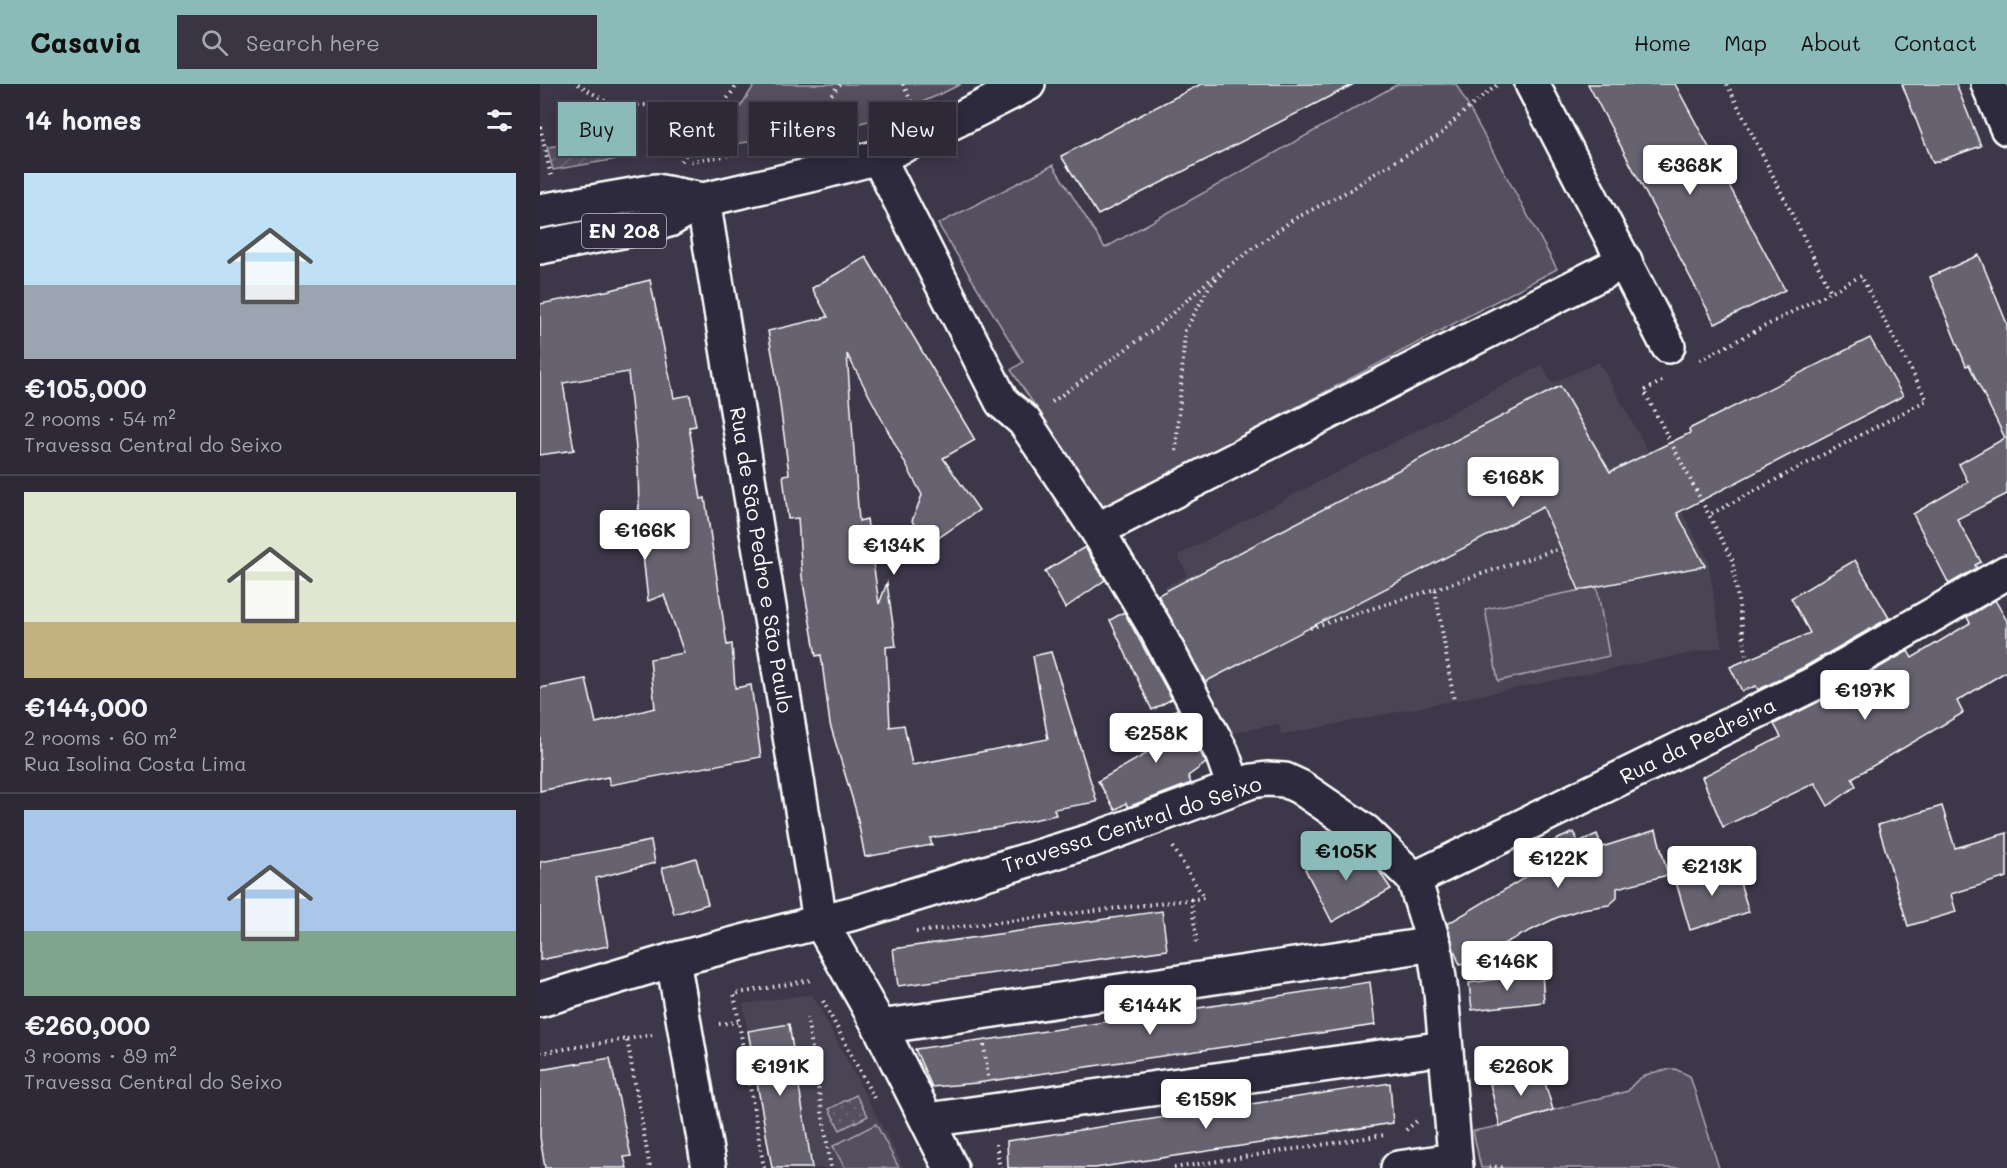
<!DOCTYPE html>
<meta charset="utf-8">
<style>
body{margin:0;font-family:Mali,sans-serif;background:#393542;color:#f1f3f6;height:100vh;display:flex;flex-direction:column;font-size:22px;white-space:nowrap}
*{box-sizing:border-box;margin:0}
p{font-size:20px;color:#a7a6ad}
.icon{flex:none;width:33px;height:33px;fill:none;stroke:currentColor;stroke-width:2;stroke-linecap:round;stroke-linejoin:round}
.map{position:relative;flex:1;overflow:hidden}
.panel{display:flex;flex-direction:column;background:#2d2937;width:540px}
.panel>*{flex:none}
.banner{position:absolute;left:18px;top:18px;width:570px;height:54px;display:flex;gap:12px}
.price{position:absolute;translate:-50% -51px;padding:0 14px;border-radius:6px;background:#fff;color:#222;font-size:20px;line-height:39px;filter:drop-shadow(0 2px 3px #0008)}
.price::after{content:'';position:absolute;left:50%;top:36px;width:18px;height:14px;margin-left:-9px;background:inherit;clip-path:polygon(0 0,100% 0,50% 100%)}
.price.active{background:#8bbbb9;color:#111}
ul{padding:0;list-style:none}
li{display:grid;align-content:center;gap:12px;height:318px;padding:0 24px}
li+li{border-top:2px solid #484552}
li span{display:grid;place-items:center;height:186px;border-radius:0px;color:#555}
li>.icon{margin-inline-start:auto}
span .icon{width:108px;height:108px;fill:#fffc;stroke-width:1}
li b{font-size:26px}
h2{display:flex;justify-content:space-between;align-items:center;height:72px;padding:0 24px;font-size:26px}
.pill{padding:0 21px;border-radius:0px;background:#2d2937;box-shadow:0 3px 15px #0003,0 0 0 2px #484552;font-size:21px;line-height:54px}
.pill.active{background:#8bbbb9;color:#111}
header{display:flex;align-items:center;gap:36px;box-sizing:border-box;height:84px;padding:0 30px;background:#8bbbb9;color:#111}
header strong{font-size:28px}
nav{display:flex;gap:33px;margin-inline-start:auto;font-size:21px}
.search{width:420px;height:54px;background:#393542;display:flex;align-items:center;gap:15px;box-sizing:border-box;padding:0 21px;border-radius:0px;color:#a7a6ad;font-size:22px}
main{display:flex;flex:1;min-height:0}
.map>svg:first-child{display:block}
.built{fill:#494455}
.grass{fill:#555060;stroke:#aaa8b0;stroke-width:1.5}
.park{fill:url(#park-dots);stroke:#aaa8b0;stroke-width:1.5}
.garden{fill:url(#garden-furrows);stroke:#aaa8b0;stroke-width:1.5}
.building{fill:#666270;stroke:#fff;stroke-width:1.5}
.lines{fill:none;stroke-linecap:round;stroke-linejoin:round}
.minor-casing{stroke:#fff;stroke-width:38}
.primary-casing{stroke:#fff;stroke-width:38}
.path{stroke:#fff;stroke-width:4;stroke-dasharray:1.5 4.5;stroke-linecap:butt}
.minor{stroke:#2f2a3d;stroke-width:33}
.primary{stroke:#2f2a3d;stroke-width:33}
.labels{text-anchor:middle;stroke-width:4.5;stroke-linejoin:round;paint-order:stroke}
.shield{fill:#2f2a3d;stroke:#c1bfc5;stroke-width:1.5}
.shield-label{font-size:20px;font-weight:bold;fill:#fff}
.street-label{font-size:21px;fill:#fff;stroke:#2f2a3d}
</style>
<header>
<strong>Casavia</strong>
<div class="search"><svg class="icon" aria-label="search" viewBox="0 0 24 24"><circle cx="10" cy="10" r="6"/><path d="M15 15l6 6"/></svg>Search here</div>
<nav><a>Home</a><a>Map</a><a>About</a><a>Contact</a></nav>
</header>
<main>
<section class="panel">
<h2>14 homes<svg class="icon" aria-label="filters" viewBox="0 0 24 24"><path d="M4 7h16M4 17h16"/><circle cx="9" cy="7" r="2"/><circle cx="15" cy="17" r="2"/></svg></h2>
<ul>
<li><span style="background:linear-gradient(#bfe0f5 60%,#9aa5b1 0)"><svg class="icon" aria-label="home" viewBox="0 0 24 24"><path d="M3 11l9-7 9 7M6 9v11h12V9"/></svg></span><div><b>€105,000</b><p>2 rooms · 54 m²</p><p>Travessa Central do Seixo</p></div></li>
<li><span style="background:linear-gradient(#dfe7d0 70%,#c2b280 0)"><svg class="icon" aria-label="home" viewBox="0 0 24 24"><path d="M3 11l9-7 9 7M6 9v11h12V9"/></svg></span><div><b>€144,000</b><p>2 rooms · 60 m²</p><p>Rua Isolina Costa Lima</p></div></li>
<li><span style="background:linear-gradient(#a9c7e8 65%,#7fa58c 0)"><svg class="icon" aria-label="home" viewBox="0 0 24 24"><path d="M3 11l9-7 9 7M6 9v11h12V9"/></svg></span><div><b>€260,000</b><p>3 rooms · 89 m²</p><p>Travessa Central do Seixo</p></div></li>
</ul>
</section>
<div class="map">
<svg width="1467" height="1084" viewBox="0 0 1467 1084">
<defs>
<pattern id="park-dots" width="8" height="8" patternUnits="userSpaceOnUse" patternTransform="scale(1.5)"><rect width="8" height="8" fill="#555060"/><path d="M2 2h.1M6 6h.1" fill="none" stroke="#6e6a78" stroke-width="1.8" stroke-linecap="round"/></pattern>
<pattern id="garden-furrows" width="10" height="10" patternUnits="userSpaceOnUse" patternTransform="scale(1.5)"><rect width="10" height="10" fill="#555060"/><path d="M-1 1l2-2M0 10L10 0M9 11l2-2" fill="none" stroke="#6e6a78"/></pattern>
</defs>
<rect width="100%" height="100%" fill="#3c3749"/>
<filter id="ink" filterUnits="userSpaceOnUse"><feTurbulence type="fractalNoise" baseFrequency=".0167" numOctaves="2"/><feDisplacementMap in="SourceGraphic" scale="12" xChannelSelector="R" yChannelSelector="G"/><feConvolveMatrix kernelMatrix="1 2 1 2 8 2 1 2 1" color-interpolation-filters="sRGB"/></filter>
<g filter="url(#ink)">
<g class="built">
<path d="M1059 278 1168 475 1182 563 741 651 739 640 692 649 624 503 647 491 638 471 1002 281 1012 299Z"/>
<path d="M272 910 364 1084H232L203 920Z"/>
</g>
<g class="grass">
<path d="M215 0H421C392 15 363 27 332 36 281 50 226 55 174 63Z"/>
<path d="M858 0H916L1017 185 564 425 471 286 483 278 398 140 513 81 565 164Z"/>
<path d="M1057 503 1069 572 958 597 945 525Z"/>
<path d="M1135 985 1150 992 1179 1084H941L933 1047 960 1042 1013 1026 1088 1007C1099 989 1116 987 1135 985Z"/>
<path d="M336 1040 359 1084H305L293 1062Z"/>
</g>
<path class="park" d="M316 1011 328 1032 300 1046 289 1025Z"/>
<path class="garden" d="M75 53 95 72 13 86 7 63Z"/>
<g class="building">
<path d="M661 0H814L558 131 521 72Z"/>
<path d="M1048 0H1135L1245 206 1175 240Z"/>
<path d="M1362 0H1416L1441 62 1393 79Z"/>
<path d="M1439 171 1467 240V410L1417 435 1441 478 1435 481 1437 484 1409 500 1373 430 1428 398 1419 380 1465 354 1429 281 1426 282 1390 193Z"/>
<path d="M326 173 435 356 403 374 439 426 388 461 372 437 382 411 307 270 319 437 327 435 339 520 347 499 356 562 346 563 350 643 364 641 372 681 508 655 493 572 511 568 557 718 514 725 516 731 461 743 390 754 392 761 325 773 316 727 290 640 281 571 276 572 262 493 258 434 248 435 243 391 249 390 237 297 228 247 288 233 272 204Z"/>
<path d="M110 196 134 314 150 311 156 342 149 343 154 372 161 415 165 414 187 561 192 560 195 604 211 601 221 673 70 701 68 693 0 707V604L46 595 56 639 115 624 110 575 144 569 124 511 108 517 98 425H99L98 384 88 288 23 299 34 366 0 371V220L71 206Z"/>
<path d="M1330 254 1363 312 1137 429 1165 482 1039 506 1003 423 665 598 618 511 1020 302 1070 388 1150 349 1149 345Z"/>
<path d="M545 463 565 496 525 524 505 487Z"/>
<path d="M1315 476 1349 534 1264 583 1218 606 1216 602 1202 607 1190 583 1270 549 1251 514Z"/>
<path d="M1455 516 1467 537V587L1417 617 1423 629 1312 694 1316 702 1288 722 1275 699 1183 743 1162 693 1241 653 1234 640 1282 616 1368 567 1372 574 1430 539 1427 533Z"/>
<path d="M584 528 632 615 612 626 570 536Z"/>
<path d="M637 625 666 679 648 692 651 699 588 723 586 719 575 726 558 697 606 670 595 650Z"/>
<path d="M1402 722 1415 764 1467 749V793L1411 810 1416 828 1368 842 1338 741Z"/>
<path d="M1116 746 1128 791 1077 804V814L1069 821 1042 825 1016 834 920 881 914 866 907 840 1001 784 993 766 1034 748 1038 758 1057 750 1062 763Z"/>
<path d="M111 757 115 779 56 794 68 862 0 876V778Z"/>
<path d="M811 761 839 787 851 805 792 838 765 785Z"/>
<path d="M156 774 168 820 134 830 122 784Z"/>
<path d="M1195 782 1209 828 1150 846 1136 798 1182 784V785Z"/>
<path d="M622 827 627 866 358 902 353 865Z"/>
<path d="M1002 889 1004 918 932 926 929 899Z"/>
<path d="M830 898 835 941 437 999 392 1003 375 965 432 957 433 958Z"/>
<path d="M249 940 272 1084H232L208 947Z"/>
<path d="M70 974 91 1072 84 1073 87 1084H5L0 1053V986Z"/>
<path d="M1001 985 1013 1026 960 1042 950 1000Z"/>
<path d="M850 999 853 1039 555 1084H468L467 1057Z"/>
</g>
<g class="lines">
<g class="minor-casing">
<g id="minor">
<path d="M992 0 1128 262"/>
<path d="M1448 0 1467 44"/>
<path d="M338 73 462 318 484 337 557 446 616 545 682 669 694 703"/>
<path d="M163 116 280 837 340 943 411 1084"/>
<path d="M557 446 1085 177"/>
<path d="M874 795 1273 600 1467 488"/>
<path d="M133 876 169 1084"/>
<path d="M0 916 133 876 318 828 550 757 712 697 727 695 745 696 760 703 826 748 874 795 894 860 901 908 916 1084"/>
<path d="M340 943 894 860"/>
<path d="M388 1036 905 964"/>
<path d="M858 1084 914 1076"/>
</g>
</g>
<g class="primary-casing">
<g id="primary">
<path d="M0 127 116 107 163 116"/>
<path d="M0 163 97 144 129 136 163 116 271 91 338 73 387 51 488 0"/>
</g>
</g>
<g class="path">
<path d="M38 0 71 21H183"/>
<path d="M363 0 373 21"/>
<path d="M1187 0 1291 208"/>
<path d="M0 43 11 92"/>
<path d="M249 61 300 0"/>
<path d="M141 77 198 0"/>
<path d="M151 77 197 70"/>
<path d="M1160 276 1321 192 1387 316 1169 431"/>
<path d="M1122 297 1104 307 1192 475 1207 576"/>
<path d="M512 318 617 243 672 194 754 135 812 105 829 93 900 51 918 33 958 0"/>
<path d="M636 367 645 247 669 203 682 189"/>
<path d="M895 505 1021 464"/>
<path d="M770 544 895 505 914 617"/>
<path d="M651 815 657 860"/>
<path d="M376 848 664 814 633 763"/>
<path d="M283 917 334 1014"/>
<path d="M267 933 291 1084"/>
<path d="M179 940 198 938"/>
<path d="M87 955 112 951"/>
<path d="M444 961 448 993"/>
<path d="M0 969 87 955 110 1084"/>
<path d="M866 1046 878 1036"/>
<path d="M456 1060 460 1084"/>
<path d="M949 1082 967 1084"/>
<path d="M224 1084 194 910 271 896 272 897"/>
<path d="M634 1084 844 1051"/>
</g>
<use href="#minor" class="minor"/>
<use href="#primary" class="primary"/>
</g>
</g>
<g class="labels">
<rect class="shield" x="42" y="130" width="84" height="34" rx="4.5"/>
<g class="shield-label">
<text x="84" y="154">EN 208</text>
</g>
<g class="street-label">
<text transform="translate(221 476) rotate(81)" y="7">Rua de São Pedro e São Paulo</text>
<text transform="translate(1158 657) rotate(-26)" y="7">Rua da Pedreira</text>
<text transform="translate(592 741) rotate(-18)" y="7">Travessa Central do Seixo</text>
</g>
</g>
</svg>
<b class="price" style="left:1150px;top:112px">€368K</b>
<b class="price" style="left:973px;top:424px">€168K</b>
<b class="price" style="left:105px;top:477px">€166K</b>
<b class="price" style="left:354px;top:492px">€134K</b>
<b class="price" style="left:1325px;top:637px">€197K</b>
<b class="price" style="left:616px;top:680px">€258K</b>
<b class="price active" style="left:806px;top:798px">€105K</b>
<b class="price" style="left:1018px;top:805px">€122K</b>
<b class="price" style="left:1172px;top:813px">€213K</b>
<b class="price" style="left:967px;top:908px">€146K</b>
<b class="price" style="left:610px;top:952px">€144K</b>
<b class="price" style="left:240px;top:1013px">€191K</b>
<b class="price" style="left:981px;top:1013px">€260K</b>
<b class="price" style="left:666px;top:1046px">€159K</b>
<div class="banner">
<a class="pill active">Buy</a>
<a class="pill">Rent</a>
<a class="pill">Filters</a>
<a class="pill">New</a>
</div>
</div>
</main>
